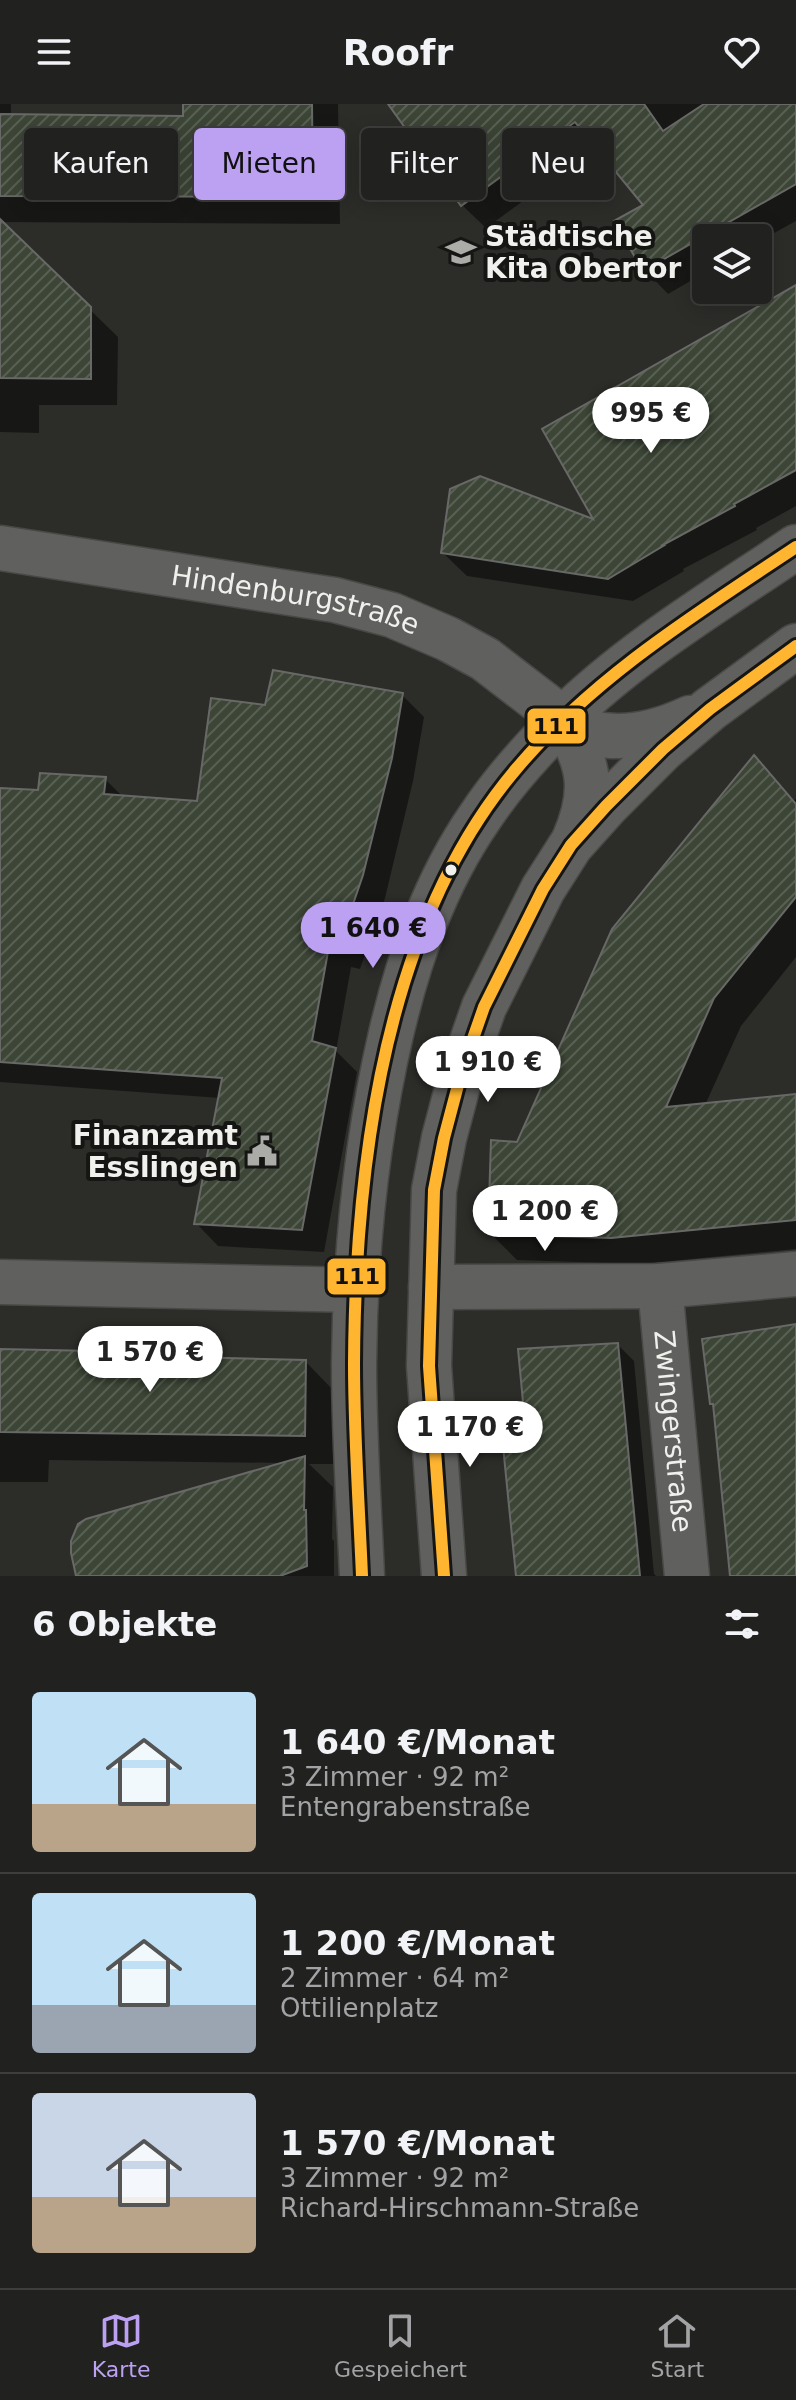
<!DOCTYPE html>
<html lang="de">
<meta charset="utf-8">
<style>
body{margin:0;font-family:"DejaVu Sans",sans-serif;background:#292928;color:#f1f3f6;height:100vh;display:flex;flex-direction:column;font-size:30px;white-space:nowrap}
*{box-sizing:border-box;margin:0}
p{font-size:26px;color:#a2a3a4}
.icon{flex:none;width:44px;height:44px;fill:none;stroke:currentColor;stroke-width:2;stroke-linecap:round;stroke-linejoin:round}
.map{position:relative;height:1472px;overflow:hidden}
.panel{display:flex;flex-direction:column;background:#21211f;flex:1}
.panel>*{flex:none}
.guide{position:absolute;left:24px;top:24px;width:748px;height:72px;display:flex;gap:16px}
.tools{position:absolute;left:692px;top:120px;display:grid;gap:16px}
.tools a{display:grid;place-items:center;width:80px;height:80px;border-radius:8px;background:#21211f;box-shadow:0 4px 20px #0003,0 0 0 2px #3e3e3d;font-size:40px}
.price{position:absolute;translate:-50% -68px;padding:0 18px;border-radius:28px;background:#fff;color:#222;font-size:26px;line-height:52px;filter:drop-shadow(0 2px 4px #0008)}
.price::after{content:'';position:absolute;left:50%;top:48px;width:24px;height:18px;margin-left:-12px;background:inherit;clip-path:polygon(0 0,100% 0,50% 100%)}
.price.current{background:#bca0f2;color:#111}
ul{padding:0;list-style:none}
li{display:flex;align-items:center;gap:24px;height:200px;padding:0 32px}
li+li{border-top:2px solid #3e3e3d}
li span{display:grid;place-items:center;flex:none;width:224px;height:160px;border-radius:8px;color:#555}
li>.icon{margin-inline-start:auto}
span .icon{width:96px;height:96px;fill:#fffc;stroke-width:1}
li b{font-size:34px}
h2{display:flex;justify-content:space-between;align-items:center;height:96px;padding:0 32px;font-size:34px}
.tag{padding:0 28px;border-radius:8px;background:#21211f;box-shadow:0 4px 20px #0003,0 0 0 2px #3e3e3d;font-size:28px;line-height:72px}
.tag.current{background:#bca0f2;color:#111}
header{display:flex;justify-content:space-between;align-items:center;height:104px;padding:0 32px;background:#21211f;font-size:36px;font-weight:800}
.menu{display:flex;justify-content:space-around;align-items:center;height:112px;border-top:2px solid #3e3e3d;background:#21211f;font-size:22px;color:#a2a3a4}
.menu a{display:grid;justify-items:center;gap:4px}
.menu .current{color:#bca0f2}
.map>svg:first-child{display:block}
.shadow{fill:#0007}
.building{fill:url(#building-hatch);stroke:#686967;stroke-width:2}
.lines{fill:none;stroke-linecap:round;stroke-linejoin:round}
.street-casing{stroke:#484846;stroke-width:47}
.secondary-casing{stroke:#484846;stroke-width:47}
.street{stroke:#60605e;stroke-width:44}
.secondary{stroke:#60605e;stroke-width:44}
.bus-1-casing{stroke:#151513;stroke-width:18}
.bus-1{stroke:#ffb530;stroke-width:12}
.bus-dot{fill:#f0f0ed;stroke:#151513;stroke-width:3}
.labels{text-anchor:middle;stroke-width:8;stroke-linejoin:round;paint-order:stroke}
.poi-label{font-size:28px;font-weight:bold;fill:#f0f0ed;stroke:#151513;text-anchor:start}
.street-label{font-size:28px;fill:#f0f0ed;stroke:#151513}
.line-badge{stroke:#151513;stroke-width:3}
.pale-badge-label{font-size:22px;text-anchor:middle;font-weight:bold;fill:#111}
</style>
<header><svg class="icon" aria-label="menu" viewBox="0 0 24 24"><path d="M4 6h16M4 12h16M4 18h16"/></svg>Roofr<svg class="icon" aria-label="heart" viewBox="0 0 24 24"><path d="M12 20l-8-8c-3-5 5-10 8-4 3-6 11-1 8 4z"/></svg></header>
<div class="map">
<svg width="796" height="1472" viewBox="0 0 796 1472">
<defs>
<pattern id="building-hatch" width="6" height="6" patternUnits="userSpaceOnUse" patternTransform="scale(2)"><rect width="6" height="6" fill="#3c4536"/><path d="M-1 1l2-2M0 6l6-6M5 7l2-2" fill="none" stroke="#586053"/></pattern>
</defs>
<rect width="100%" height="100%" fill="#2c2c29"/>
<g class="shadow">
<path d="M0 0H11V12L185 14V0H338L340 120 0 118 118 233 117 301H39V329L0 328Z"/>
<path d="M390 0H796V117L758 138V134H706V168L668 190 645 166 617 118 646 102 598 42 486 124 462 101Z"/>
<path d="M796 183V402L756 424 757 426 683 465 684 467 633 497 467 472 443 449 597 419Z"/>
<path d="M402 591 424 613 413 677 385 794 360 865 351 863 336 947 357 968 324 1148 218 1142 196 1119 220 994 0 978V686L40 689 105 675 124 694 199 700 266 603Z"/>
<path d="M754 654 794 696 796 695V853L741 922 705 1001 796 992V1145L640 1160 517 1156 490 1129 518 1040Z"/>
<path d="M618 1241 634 1257 654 1470 656 1472H518Z"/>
<path d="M0 1247 187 1251 191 1255 306 1258 334 1287 333 1360H309L333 1383 332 1435 334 1437V1472H85L284 1359 49 1356 48 1378H0Z"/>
</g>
<g class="building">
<path d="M183 0H312L313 93 0 92V10L183 12Z"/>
<path d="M388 0H644L663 27 704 0H796V80L643 167 614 117 643 101 575 18 461 102Z"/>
<path d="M0 115 91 203V275L0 274Z"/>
<path d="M796 181V366L734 400 735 402 661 442H663L608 475 441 449 450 385 480 372 593 415 542 325Z"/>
<path d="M273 566 403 589 392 654 363 771 338 844 329 842 312 937 336 944 302 1126 194 1120 222 974 0 958V684L38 686 40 669 106 673 104 690 197 697 211 594 265 601Z"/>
<path d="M754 651 796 700V793L714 894 666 1003 796 990V1116L611 1134 488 1130 491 1036 517 1038 612 825Z"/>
<path d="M796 1220V1472H730L713 1300H710L702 1235Z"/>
<path d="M618 1239 640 1472H516L502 1332 526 1330 518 1245Z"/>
<path d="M0 1245 188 1249 187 1253 306 1256 305 1332 0 1328Z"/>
<path d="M305 1352 304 1406H306L307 1462 280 1472H76L71 1449V1437L78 1420 86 1415Z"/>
</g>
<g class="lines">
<g class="street-casing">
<g id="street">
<path id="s1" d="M0 444 335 496 392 511 448 535 485 555 563 615"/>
<path d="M0 1178 357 1186"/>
<path id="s2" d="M660 1182 687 1472"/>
<path d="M431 1183 660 1182 796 1170"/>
</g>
</g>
<g class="secondary-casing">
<g id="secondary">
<path d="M563 615C572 620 582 627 591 629 625 637 660 628 690 614"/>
<path d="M563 615C590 660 595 687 574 736"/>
<path d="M362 1472C359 1402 354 1331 354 1260 355 1149 366 1038 391 930 409 853 435 778 480 713 503 678 533 645 562 616 631 548 716 497 796 443"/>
<path d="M444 1472 429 1262 434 1086 444 1034 462 966 484 903 543 785 571 741 606 702 663 645 710 605 796 542"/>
</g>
</g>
<use href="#street" class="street"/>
<use href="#secondary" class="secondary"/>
<g class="bus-1-casing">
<g id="bus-1">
<path d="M362 1472C359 1401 354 1331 354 1260 355 1062 384 820 517 664 595 572 697 509 796 443"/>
<path d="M444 1472 429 1262 434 1086 444 1034 462 966 484 903 543 785 571 741 606 702 663 645 710 605 796 542"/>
</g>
</g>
<use href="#bus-1" class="bus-1"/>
</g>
<defs>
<g id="school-bare" transform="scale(2.4)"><path d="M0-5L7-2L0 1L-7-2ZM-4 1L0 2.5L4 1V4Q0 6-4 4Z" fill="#ababa8" stroke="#151513" stroke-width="2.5" paint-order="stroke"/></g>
<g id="civic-bare" transform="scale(2.4)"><path d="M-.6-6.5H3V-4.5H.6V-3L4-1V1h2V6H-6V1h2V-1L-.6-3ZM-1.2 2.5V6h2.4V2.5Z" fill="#ababa8" stroke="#151513" stroke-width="2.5" paint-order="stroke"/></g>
</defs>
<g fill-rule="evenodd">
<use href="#school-bare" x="461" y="148"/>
<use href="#civic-bare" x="262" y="1047"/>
</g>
<circle class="bus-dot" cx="451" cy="766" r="7"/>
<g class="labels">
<g class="poi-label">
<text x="485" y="142">Städtische<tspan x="485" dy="32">Kita Obertor</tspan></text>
<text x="238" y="1041" text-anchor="end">Finanzamt<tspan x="238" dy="32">Esslingen</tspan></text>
</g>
<g class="street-label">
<text dy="10" stroke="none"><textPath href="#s1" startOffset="300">Hindenburgstraße</textPath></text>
<text dy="10" stroke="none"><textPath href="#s2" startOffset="146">Zwingerstraße</textPath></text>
</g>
</g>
<g class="line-badge">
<rect x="526" y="603" width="61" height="38" rx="8" fill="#ffb530"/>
<rect x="326" y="1153" width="61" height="39" rx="8" fill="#ffb530"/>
</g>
<g class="pale-badge-label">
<text x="556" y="630">111</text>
<text x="357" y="1180">111</text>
</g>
</svg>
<div class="tools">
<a><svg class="icon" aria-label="layers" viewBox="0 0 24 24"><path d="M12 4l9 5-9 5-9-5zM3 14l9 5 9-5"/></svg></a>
</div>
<b class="price" style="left:651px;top:351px">995 €</b>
<b class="price current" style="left:373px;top:866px">1 640 €</b>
<b class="price" style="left:488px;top:1000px">1 910 €</b>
<b class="price" style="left:545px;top:1149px">1 200 €</b>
<b class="price" style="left:150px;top:1290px">1 570 €</b>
<b class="price" style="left:470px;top:1365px">1 170 €</b>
<div class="guide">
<a class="tag">Kaufen</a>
<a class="tag current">Mieten</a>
<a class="tag">Filter</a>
<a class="tag">Neu</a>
</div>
</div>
<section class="panel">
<h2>6 Objekte<svg class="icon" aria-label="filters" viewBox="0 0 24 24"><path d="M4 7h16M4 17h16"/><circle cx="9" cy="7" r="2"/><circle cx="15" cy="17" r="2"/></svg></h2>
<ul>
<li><span style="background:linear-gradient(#bfe0f5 70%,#b9a48a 0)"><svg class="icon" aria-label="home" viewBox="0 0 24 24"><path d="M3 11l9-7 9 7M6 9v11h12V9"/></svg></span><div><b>1 640 €/Monat</b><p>3 Zimmer · 92 m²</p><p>Entengrabenstraße</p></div></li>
<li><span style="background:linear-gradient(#bfe0f5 70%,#9aa5b1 0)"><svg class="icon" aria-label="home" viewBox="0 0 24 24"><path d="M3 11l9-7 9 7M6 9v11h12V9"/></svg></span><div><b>1 200 €/Monat</b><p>2 Zimmer · 64 m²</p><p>Ottilienplatz</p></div></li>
<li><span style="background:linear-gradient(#c9d6e8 65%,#b9a48a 0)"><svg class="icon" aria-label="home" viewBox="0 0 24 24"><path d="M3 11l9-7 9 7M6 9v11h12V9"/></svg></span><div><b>1 570 €/Monat</b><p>3 Zimmer · 92 m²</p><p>Richard-Hirschmann-Straße</p></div></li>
</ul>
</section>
<nav class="menu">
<a class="current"><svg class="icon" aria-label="map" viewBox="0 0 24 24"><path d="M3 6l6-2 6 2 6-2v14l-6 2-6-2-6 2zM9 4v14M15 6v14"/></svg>Karte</a>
<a><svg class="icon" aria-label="saved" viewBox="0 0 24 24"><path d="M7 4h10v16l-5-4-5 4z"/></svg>Gespeichert</a>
<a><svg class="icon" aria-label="home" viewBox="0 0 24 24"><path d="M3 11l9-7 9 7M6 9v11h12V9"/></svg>Start</a>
</nav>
